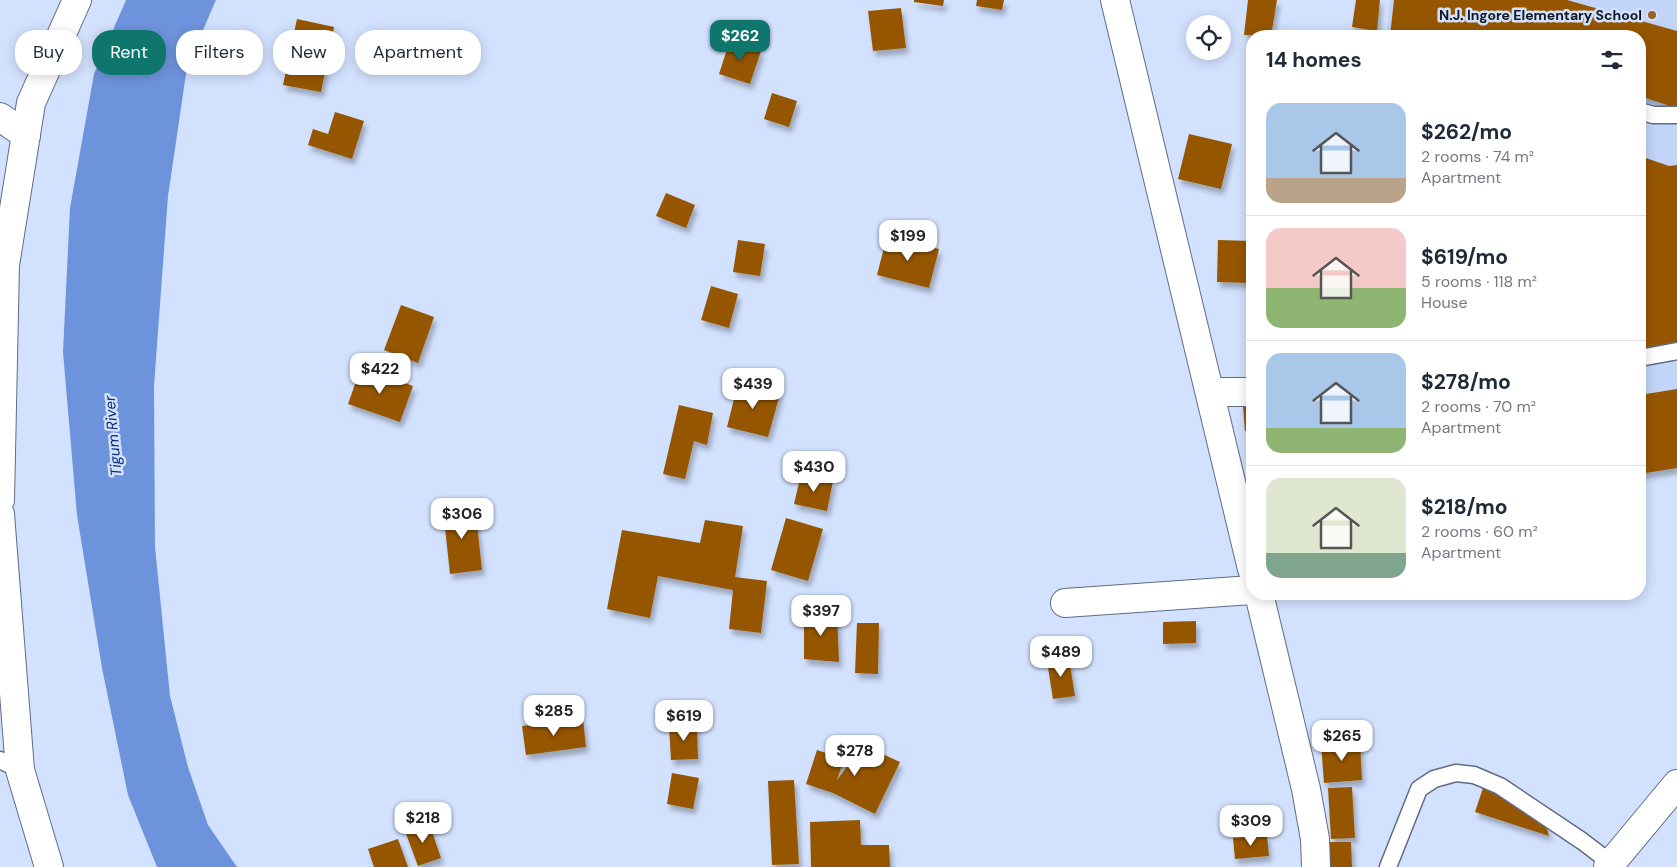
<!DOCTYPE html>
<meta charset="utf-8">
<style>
body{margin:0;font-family:"DM Sans",sans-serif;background:#f2f2f3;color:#1f2937;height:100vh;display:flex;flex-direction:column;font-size:19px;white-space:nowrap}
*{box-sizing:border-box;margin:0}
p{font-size:16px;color:#747a83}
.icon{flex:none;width:28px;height:28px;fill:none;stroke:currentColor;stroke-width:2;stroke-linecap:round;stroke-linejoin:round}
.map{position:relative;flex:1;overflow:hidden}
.panel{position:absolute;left:1246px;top:30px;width:400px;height:570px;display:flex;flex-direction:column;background:#fff;border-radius:20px;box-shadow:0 2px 12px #0003}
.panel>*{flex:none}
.top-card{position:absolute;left:15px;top:30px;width:475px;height:45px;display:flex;gap:10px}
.fabs{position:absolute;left:1186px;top:15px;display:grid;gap:10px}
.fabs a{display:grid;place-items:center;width:45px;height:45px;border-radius:50%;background:#fff;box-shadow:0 2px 12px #0003;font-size:25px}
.price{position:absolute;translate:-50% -42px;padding:0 11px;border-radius:10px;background:#fff;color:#222;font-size:16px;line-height:32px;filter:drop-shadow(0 1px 2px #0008)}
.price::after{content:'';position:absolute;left:50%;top:30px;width:15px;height:11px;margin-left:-8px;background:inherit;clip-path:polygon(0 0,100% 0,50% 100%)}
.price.active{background:#0f766e;color:#fff}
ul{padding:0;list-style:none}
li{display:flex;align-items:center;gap:15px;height:125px;padding:0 20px}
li+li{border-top:1px solid #e0e1e3}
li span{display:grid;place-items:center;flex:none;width:140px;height:100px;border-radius:15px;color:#555}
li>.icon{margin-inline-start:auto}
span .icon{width:60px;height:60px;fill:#fffc;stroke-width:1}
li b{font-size:21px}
h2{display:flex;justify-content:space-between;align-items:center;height:60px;padding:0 20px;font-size:21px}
.pill{padding:0 18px;border-radius:20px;background:#fff;box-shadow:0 2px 12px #0003;font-size:18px;line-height:45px}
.pill.active{background:#0f766e;color:#fff}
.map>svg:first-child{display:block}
.built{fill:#c2d5f8}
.water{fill:#6e93dd}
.building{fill:#965700;filter:url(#shadow)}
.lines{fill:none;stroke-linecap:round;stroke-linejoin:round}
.service-casing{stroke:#5f6c85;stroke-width:19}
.minor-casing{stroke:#5f6c85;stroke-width:30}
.tertiary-casing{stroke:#5f6c85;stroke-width:30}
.secondary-casing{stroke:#5f6c85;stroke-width:30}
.service{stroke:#fff;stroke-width:16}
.minor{stroke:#fff;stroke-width:28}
.tertiary{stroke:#fff;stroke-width:28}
.secondary{stroke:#fff;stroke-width:28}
.poi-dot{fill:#9c6222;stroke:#d2e1fe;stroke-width:2}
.labels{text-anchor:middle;stroke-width:5;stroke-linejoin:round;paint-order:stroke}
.poi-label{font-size:14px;font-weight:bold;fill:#111620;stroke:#d2e1fe;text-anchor:end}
.water-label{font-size:15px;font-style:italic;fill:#05287d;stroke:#d2e1fe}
</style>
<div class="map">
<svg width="1677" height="867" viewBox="0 0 1677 867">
<defs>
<filter id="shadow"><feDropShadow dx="3" dy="5.5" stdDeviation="2.5" flood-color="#0004"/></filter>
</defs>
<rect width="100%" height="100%" fill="#d2e1fe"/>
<path class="built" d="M1390 0H1677V455L1640 461V36H1386Z"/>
<path class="water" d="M126 0H216L187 67 168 196 154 386 155 547 170 696 188 767 208 825 237 867H157L128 795 102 668 77 515 63 352 70 208 94 74Z"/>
<g class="building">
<path d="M914 0H944L943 6 914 2Z"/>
<path d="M977 0H1004L1002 10 976 6Z"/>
<path d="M1248 0H1277L1271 36 1244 35Z"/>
<path d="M1356 0H1380L1377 31 1352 27Z"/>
<path d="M1394 0H1567L1677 31V109L1663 112 1667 105 1640 96V36H1390Z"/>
<path d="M901 8 906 48 873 51 868 11Z"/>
<path d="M297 19 334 27 321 92 283 85Z"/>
<path d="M730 40 761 51 750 84 719 74Z"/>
<path d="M772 93 797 101 789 127 764 119Z"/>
<path d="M335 112 364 121 352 159 308 145 313 129 328 134Z"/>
<path d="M1189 134 1232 144 1221 189 1178 179Z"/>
<path d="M1640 156 1669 166 1677 165V343L1640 350Z"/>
<path d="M666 193 695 205 686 228 656 216Z"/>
<path d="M887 236 939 249 929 288 877 275Z"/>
<path d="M738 240 765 244 760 276 733 272Z"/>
<path d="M1218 240 1252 241V283L1217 282Z"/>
<path d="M711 286 738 294 729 328 701 320Z"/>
<path d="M401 305 434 317 418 363 384 350Z"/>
<path d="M361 367 413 386 400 422 348 404Z"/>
<path d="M738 383 780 394 768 437 727 427Z"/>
<path d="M1677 389V468L1640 474V395Z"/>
<path d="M679 405 713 413 707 445 694 441 685 479 663 474Z"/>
<path d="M1243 406H1252V430L1245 431Z"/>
<path d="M801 474 833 481 827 511 794 504Z"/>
<path d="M475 505 482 570 450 574 443 509Z"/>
<path d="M786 518 823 529 808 581 771 570Z"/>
<path d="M705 520 743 526 735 577 767 581 761 633 729 629 733 590 658 576 650 618 607 609 622 530 700 543Z"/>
<path d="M804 614H837L839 662 804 659Z"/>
<path d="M1196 621V643L1163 644V622Z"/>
<path d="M857 623H879L878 674 855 673Z"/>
<path d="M1069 658 1075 696 1053 699 1047 661Z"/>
<path d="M583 719 586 747 526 755 522 726Z"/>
<path d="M697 725 698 759 671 760 669 726Z"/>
<path d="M1360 741 1362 780 1324 783 1321 744Z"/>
<path d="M863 745 900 762 875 814 833 793 806 784 817 750 844 759 837 780Z"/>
<path d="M672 773 699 778 693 809 667 804Z"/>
<path d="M794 780 799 864 772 865 768 781Z"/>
<path d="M1484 785 1545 822 1549 836 1475 812Z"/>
<path d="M1352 787 1355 838 1331 839 1328 788Z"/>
<path d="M860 820 861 845H889L890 867H811L810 822Z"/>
<path d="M429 823 441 858 418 866 405 831Z"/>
<path d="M1267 835 1269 856 1235 859 1233 838Z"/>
<path d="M398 839 408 867H374L368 849Z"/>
<path d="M1328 842H1351L1352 867H1328Z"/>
</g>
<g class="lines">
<g class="service-casing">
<g id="service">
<path d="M1640 111 1653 115H1677"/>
<path d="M1640 358 1677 351"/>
<path d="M0 760 20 770"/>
<path d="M1388 867 1419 789 1434 779 1456 773 1474 775 1500 786 1582 841 1611 863"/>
</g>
</g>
<g class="minor-casing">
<g id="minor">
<path d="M0 117 26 135"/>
<path d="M1210 392H1252"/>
<path d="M0 500 5 265 31 103 77 0"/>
<path d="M0 514 20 770 49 867"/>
<path d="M1065 603 1252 590"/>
</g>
</g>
<g class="tertiary-casing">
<g id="tertiary">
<path d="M1115 0 1252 569"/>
<path d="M1259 594 1306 789 1315 839 1316 867"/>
</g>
</g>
<g class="secondary-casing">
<path id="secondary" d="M1608 867 1677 784"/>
</g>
<use href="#service" class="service"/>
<use href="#minor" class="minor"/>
<use href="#tertiary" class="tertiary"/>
<use href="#secondary" class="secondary"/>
</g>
<circle class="poi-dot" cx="1652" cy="15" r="5"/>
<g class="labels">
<g class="poi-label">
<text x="1642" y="20">N.J. Ingore Elementary School</text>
</g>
<g class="water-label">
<text transform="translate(113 436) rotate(-95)" y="5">Tigum River</text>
</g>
</g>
</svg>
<div class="fabs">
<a><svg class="icon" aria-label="locate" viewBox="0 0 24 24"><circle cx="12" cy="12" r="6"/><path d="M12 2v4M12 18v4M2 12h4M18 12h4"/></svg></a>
</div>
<b class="price active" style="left:740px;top:62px">$262</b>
<b class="price" style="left:908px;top:262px">$199</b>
<b class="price" style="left:380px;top:395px">$422</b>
<b class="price" style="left:753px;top:410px">$439</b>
<b class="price" style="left:814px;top:493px">$430</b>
<b class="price" style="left:462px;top:540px">$306</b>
<b class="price" style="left:821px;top:637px">$397</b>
<b class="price" style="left:1061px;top:678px">$489</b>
<b class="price" style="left:554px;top:737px">$285</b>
<b class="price" style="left:684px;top:742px">$619</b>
<b class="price" style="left:1342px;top:762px">$265</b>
<b class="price" style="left:855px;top:777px">$278</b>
<b class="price" style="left:423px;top:844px">$218</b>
<b class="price" style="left:1251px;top:847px">$309</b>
<div class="top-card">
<a class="pill">Buy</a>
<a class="pill active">Rent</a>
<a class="pill">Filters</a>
<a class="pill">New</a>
<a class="pill">Apartment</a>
</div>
<section class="panel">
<h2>14 homes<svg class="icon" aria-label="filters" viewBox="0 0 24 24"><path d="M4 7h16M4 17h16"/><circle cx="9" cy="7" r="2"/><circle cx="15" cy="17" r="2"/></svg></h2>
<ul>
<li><span style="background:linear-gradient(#a9c7e8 75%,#b9a48a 0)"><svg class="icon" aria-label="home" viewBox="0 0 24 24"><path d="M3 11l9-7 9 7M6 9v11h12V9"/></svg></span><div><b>$262/mo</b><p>2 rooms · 74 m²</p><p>Apartment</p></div></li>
<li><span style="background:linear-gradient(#f6c9c9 60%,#8fb573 0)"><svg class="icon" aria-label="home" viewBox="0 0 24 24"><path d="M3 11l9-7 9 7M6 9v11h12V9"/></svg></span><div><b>$619/mo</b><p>5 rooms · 118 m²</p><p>House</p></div></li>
<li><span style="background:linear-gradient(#a9c7e8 75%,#8fb573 0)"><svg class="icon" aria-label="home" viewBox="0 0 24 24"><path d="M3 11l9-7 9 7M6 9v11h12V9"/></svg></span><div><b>$278/mo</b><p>2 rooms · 70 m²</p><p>Apartment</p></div></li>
<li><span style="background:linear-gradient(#dfe7d0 75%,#7fa58c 0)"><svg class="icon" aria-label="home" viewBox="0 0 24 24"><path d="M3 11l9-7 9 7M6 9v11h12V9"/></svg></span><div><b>$218/mo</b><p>2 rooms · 60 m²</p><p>Apartment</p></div></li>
</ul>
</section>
</div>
